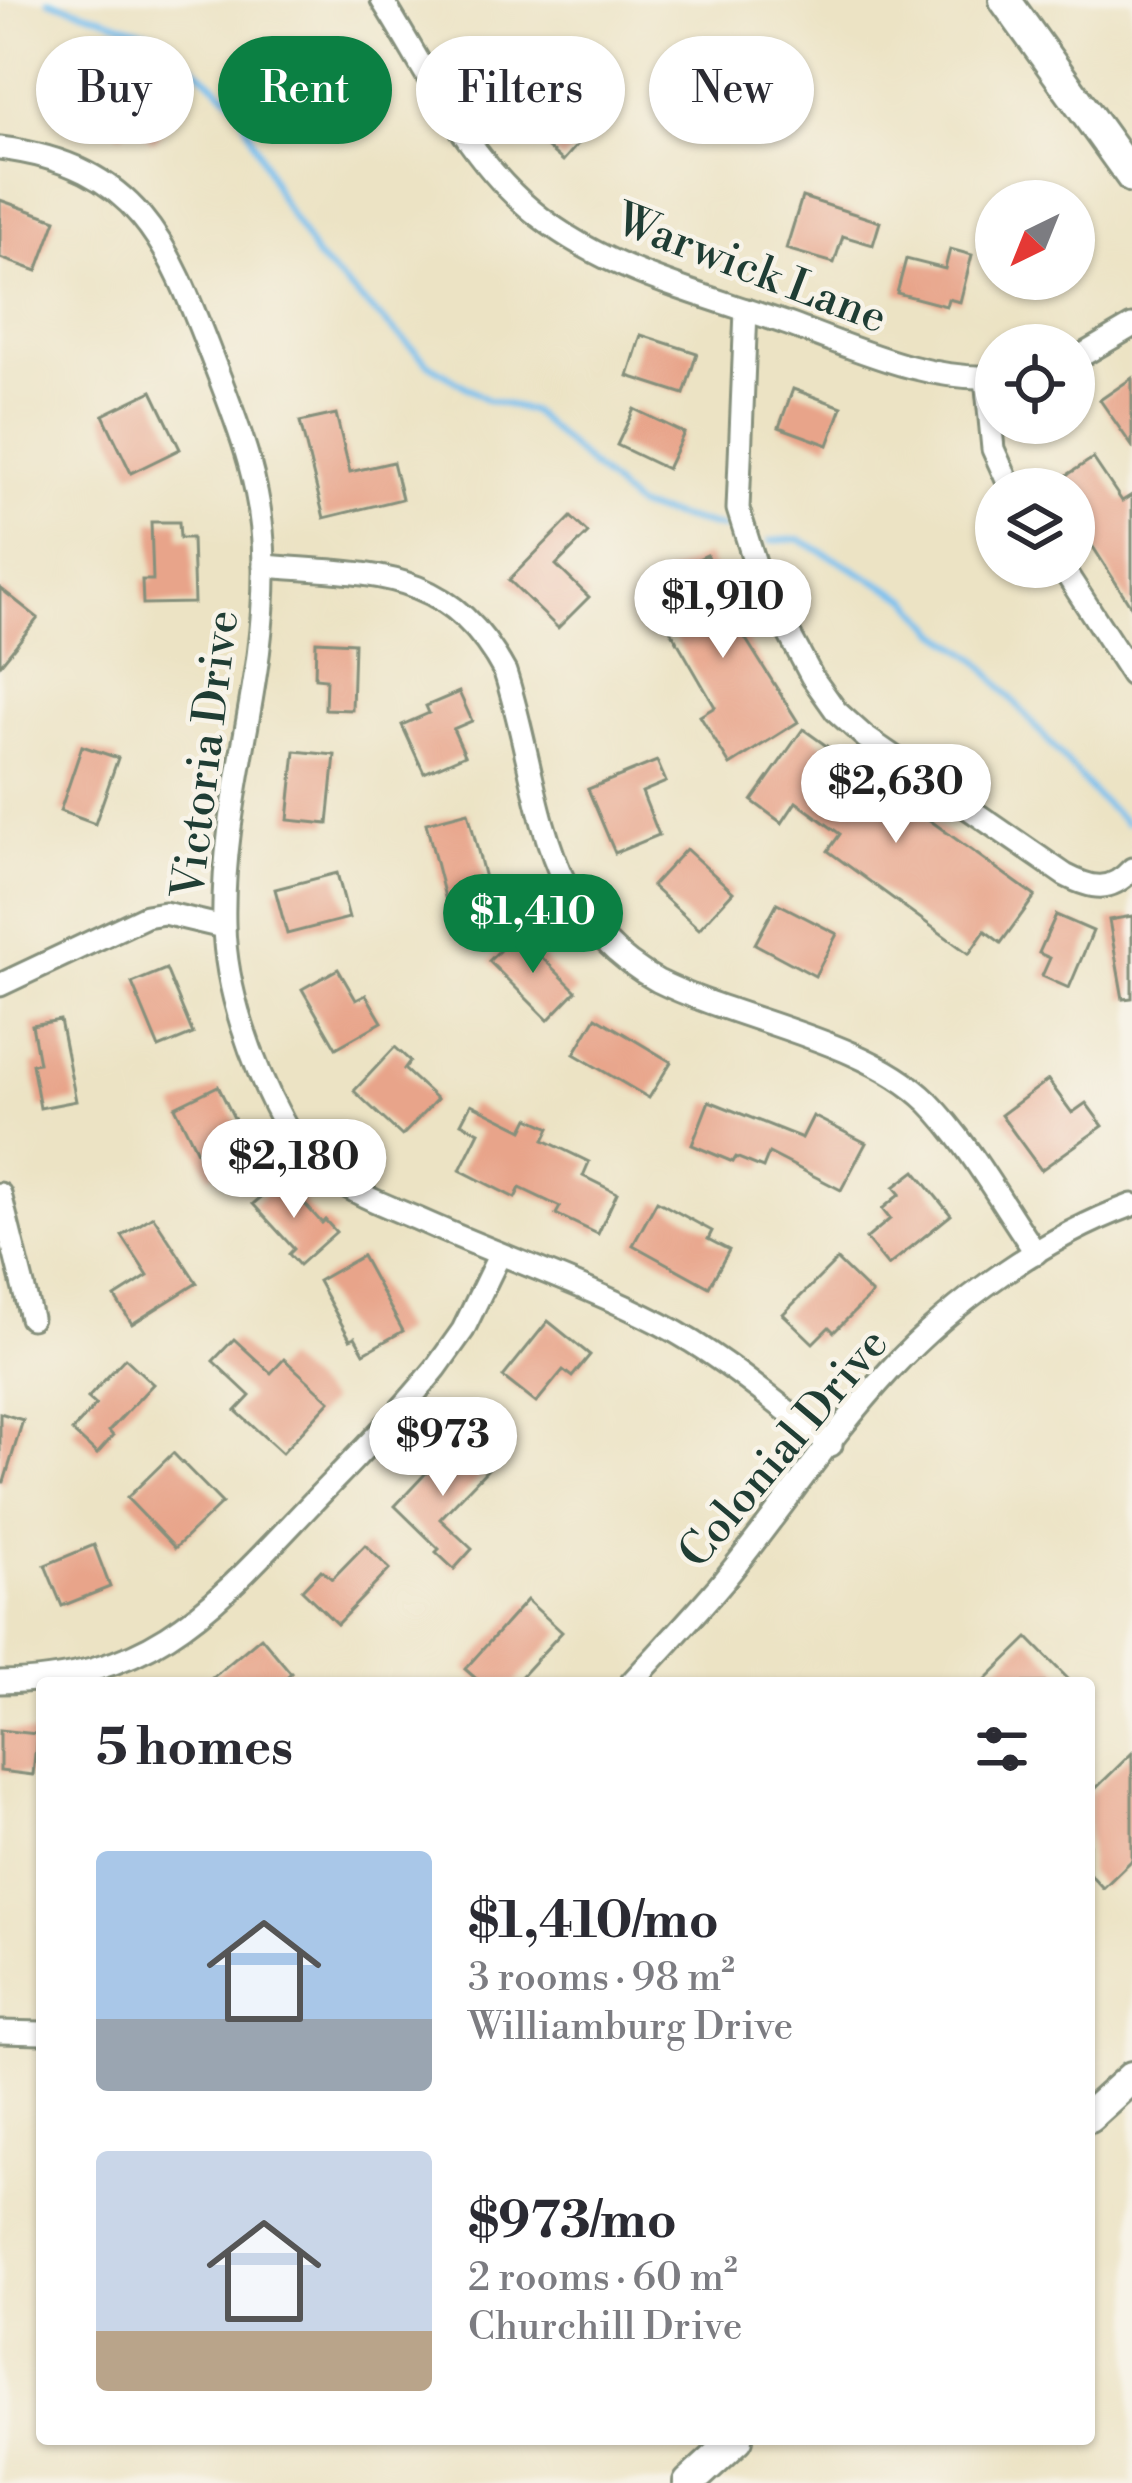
<!DOCTYPE html>
<meta charset="utf-8">
<style>
body{margin:0;font-family:"Libre Bodoni",serif;background:#f2f2f3;color:#2b2b33;height:100vh;display:flex;flex-direction:column;font-size:45px;white-space:nowrap}
*{box-sizing:border-box;margin:0}
p{font-size:39px;color:#7c7c81}
.icon{flex:none;width:66px;height:66px;fill:none;stroke:currentColor;stroke-width:2;stroke-linecap:round;stroke-linejoin:round}
.map{position:relative;flex:1;overflow:hidden}
.details{position:absolute;left:36px;top:1677px;width:1059px;height:768px;display:flex;flex-direction:column;background:#fff;border-radius:12px;box-shadow:0 3px 9px #0004}
.details>*{flex:none}
.banner{position:absolute;left:36px;top:36px;width:1062px;height:108px;display:flex;gap:24px}
.needle{width:78px;rotate:223deg}
.buttons{position:absolute;left:975px;top:180px;display:grid;gap:24px}
.buttons a{display:grid;place-items:center;width:120px;height:120px;border-radius:50%;background:#fff;box-shadow:0 3px 9px #0004;font-size:60px}
.price{position:absolute;translate:-50% -102px;padding:0 27px;border-radius:42px;background:#fff;color:#222;font-size:39px;line-height:78px;filter:drop-shadow(0 3px 6px #0008)}
.price::after{content:'';position:absolute;left:50%;top:72px;width:36px;height:27px;margin-left:-18px;background:inherit;clip-path:polygon(0 0,100% 0,50% 100%)}
.price.on{background:#0b8043;color:#fff}
ul{padding:0;list-style:none}
li{display:flex;align-items:center;gap:36px;height:300px;padding:0 60px}
li span{display:grid;place-items:center;flex:none;width:336px;height:240px;border-radius:12px;color:#555}
li>.icon{margin-inline-start:auto}
span .icon{width:144px;height:144px;fill:#fffc;stroke-width:1}
li b{font-size:51px}
h2{display:flex;justify-content:space-between;align-items:center;height:144px;padding:0 60px;font-size:51px}
.tag{padding:0 42px;border-radius:54px;background:#fff;box-shadow:0 3px 9px #0004;font-size:42px;line-height:108px}
.tag.on{background:#0b8043;color:#fff}
.map>svg:first-child{display:block}
.lines{fill:none;stroke-linecap:round;stroke-linejoin:round}
.stream{stroke:#77c0f0;stroke-width:6}
.building{fill:#e8a48a}
.minor-casing{stroke:#86907c;stroke-width:27}
.secondary-casing{stroke:#86907c;stroke-width:36}
.minor{stroke:#fff;stroke-width:21}
.secondary{stroke:#fff;stroke-width:30}
.labels{text-anchor:middle;stroke-width:9;stroke-linejoin:round;paint-order:stroke}
.street-label{font-size:45px;fill:#1f3d34;stroke:#f7f3e8}
</style>
<div class="map">
<svg width="1132" height="2483" viewBox="0 0 1132 2483">
<rect width="100%" height="100%" fill="#f7f3e8"/>
<filter id="ink" filterUnits="userSpaceOnUse"><feTurbulence type="fractalNoise" baseFrequency=".00833" numOctaves="2"/><feDisplacementMap in="SourceGraphic" scale="24" xChannelSelector="R" yChannelSelector="G"/><feConvolveMatrix kernelMatrix="1 2 1 2 8 2 1 2 1" color-interpolation-filters="sRGB"/></filter>
<filter id="wash" filterUnits="userSpaceOnUse"><feTurbulence type="fractalNoise" baseFrequency=".004" numOctaves="4" result="noise"/><feDisplacementMap in="SourceGraphic" scale="48" xChannelSelector="R" yChannelSelector="G"/><feGaussianBlur stdDeviation="2.7" result="paint"/><feColorMatrix in="noise" values="0 0 0 0 0 0 0 0 0 0 0 0 0 0 0 0 0 1.4 0 .05"/><feComposite in="paint" operator="in"/></filter>
<g filter="url(#wash)">
<rect width="100%" height="100%" fill="#ece3c4"/>
<g class="lines">
<g class="stream">
<path d="M49 0 159 36 237 104 279 196 317 258 429 364 487 400 531 411 636 507 723 528"/>
<path d="M770 541 799 539 910 600 938 632 978 660 1096 796 1126 823"/>
</g>
</g>
<g id="blocks">
<g class="building">
<path d="M136 72 181 105 154 142 129 124 122 135 101 120Z"/>
<path d="M545 76 575 103 600 76 621 95 563 161 528 131 537 120 519 105Z"/>
<path d="M802 197 880 222 873 245 843 236 834 263 786 249Z"/>
<path d="M0 200 56 220 37 271 0 258Z"/>
<path d="M950 249 972 255 960 302 948 299 946 306 897 293 906 259 945 269Z"/>
<path d="M641 335 697 353 684 394 628 376Z"/>
<path d="M1132 378V446L1100 400Z"/>
<path d="M793 389 842 407 828 445 779 427Z"/>
<path d="M152 391 180 449 131 473 103 415Z"/>
<path d="M634 409 684 433 667 469 617 445Z"/>
<path d="M336 414 350 472 393 462 402 499 324 518 300 422Z"/>
<path d="M1093 458 1122 501 1132 495V608L1074 517V489H1046Z"/>
<path d="M571 517 588 533 556 565 589 597 558 628 509 580Z"/>
<path d="M151 522H179L180 538H192L194 603 143 604 142 580H153Z"/>
<path d="M707 555 735 612 749 628 742 633 798 722 730 765 700 716 715 707 671 631 676 628 653 580Z"/>
<path d="M0 588 38 618 0 665Z"/>
<path d="M316 641 354 643 352 710 325 709 326 679 315 678Z"/>
<path d="M459 692 472 721 453 729 465 755 424 773 402 725 429 713 426 706Z"/>
<path d="M803 729 1035 896 1001 943 985 931 969 954 828 851 840 834 796 802 782 823 752 801Z"/>
<path d="M82 746 118 758 95 824 60 811Z"/>
<path d="M295 751 335 755 328 824 288 820Z"/>
<path d="M657 761 666 782 642 792 659 835 615 853 588 789Z"/>
<path d="M468 812 490 898 448 909 426 823Z"/>
<path d="M686 849 733 892 699 929 652 886Z"/>
<path d="M337 873 349 918 287 934 275 889Z"/>
<path d="M777 903 837 934 815 976 755 944Z"/>
<path d="M1056 915 1093 931 1069 988 1042 976 1050 958 1039 953Z"/>
<path d="M1132 916V998L1123 999 1109 920Z"/>
<path d="M517 933 576 991 548 1020 489 961Z"/>
<path d="M166 969 193 1034 159 1048 132 983Z"/>
<path d="M338 969 356 1000 366 995 382 1022 336 1048 302 989Z"/>
<path d="M596 1017 671 1062 649 1098 574 1054Z"/>
<path d="M60 1020 76 1101 40 1108 32 1064 39 1063 32 1025Z"/>
<path d="M395 1047 410 1061 404 1069 437 1099 402 1136 354 1091Z"/>
<path d="M1048 1080 1072 1113 1086 1103 1103 1126 1041 1170 1001 1115Z"/>
<path d="M218 1086 252 1154 209 1176 175 1107Z"/>
<path d="M709 1101 802 1138 813 1116 866 1143 841 1190 769 1153 763 1168 736 1157 733 1162 692 1145Z"/>
<path d="M471 1104 523 1130 529 1118 550 1128 544 1140 589 1162 583 1176 617 1193 598 1234 556 1214 560 1207 520 1188 515 1198 460 1170 479 1132 461 1123Z"/>
<path d="M915 1171 951 1215 888 1266 866 1239 890 1219 882 1209 900 1194 894 1187Z"/>
<path d="M282 1179 322 1223 325 1220 336 1232 299 1265 289 1254 294 1249 253 1204Z"/>
<path d="M657 1201 712 1231 708 1239 729 1250 709 1287 633 1245Z"/>
<path d="M153 1216 197 1283 132 1324 115 1297 148 1276 122 1236Z"/>
<path d="M362 1256 403 1331 364 1353 355 1337 350 1339 318 1281Z"/>
<path d="M837 1260 872 1294 834 1332 829 1327 813 1343 783 1314Z"/>
<path d="M548 1321 590 1355 572 1377 563 1370 536 1403 503 1377Z"/>
<path d="M234 1339 271 1373 284 1359 330 1401 282 1453 236 1411 250 1396 213 1361Z"/>
<path d="M125 1358 153 1384 109 1431 113 1436 97 1454 72 1431 96 1405 88 1398Z"/>
<path d="M0 1413 23 1420 4 1482H0Z"/>
<path d="M458 1439 489 1468 440 1519 472 1549 454 1569 436 1552 439 1549 395 1506Z"/>
<path d="M173 1453 222 1503 175 1548 127 1498Z"/>
<path d="M94 1545 110 1587 62 1606 45 1565Z"/>
<path d="M365 1545 390 1569 337 1624 302 1590 321 1570 332 1579Z"/>
<path d="M527 1600 562 1632 515 1683H481L465 1669Z"/>
<path d="M261 1637 291 1673 280 1683H206Z"/>
<path d="M1028 1638 1072 1683H982Z"/>
<path d="M0 1730 37 1734 33 1775 0 1771Z"/>
<path d="M1132 1753V1860L1103 1888 1089 1873V1795Z"/>
</g>
</g>
</g>
<g filter="url(#ink)">
<use href="#blocks" fill-opacity="0" stroke="#86907c" stroke-width="3"/>
<g class="lines">
<g class="minor-casing">
<g id="minor">
<path d="M382 0C425 68 462 148 522 202 594 268 695 292 785 323 854 347 922 381 996 377"/>
<path d="M0 148C141 166 169 246 214 363 241 432 263 488 264 564 266 685 221 802 224 924 225 990 252 1064 283 1122 294 1143 311 1163 331 1176 358 1196 390 1207 420 1220 500 1256 584 1284 661 1324 723 1356 776 1404 831 1445"/>
<path d="M746 310 738 509 760 579 812 677 836 711 865 737 1065 875C1092 889 1110 893 1132 869"/>
<path d="M1074 360 1132 326"/>
<path d="M986 378 993 449 1011 489"/>
<path d="M264 566C371 575 448 566 505 672 543 790 535 913 658 981 739 1021 865 1040 928 1102 969 1143 1003 1206 1036 1253"/>
<path d="M1062 567 1132 675"/>
<path d="M0 985 146 916 164 913 223 927"/>
<path d="M0 1194 31 1318"/>
<path d="M0 1682C154 1679 211 1609 310 1505 353 1460 397 1416 436 1368L463 1330 499 1256"/>
<path d="M631 1683C662 1649 694 1616 724 1580 780 1512 830 1435 890 1370 954 1301 1043 1238 1132 1205"/>
<path d="M0 2032 42 2033"/>
</g>
</g>
<g class="secondary-casing">
<g id="secondary">
<path d="M1005 0 1132 177"/>
<path d="M1089 2116 1132 2077"/>
<path d="M689 2483 737 2439"/>
</g>
</g>
<use href="#minor" class="minor"/>
<use href="#secondary" class="secondary"/>
</g>
</g>
<g class="labels">
<g class="street-label">
<text transform="translate(752 267) rotate(21)" y="16">Warwick Lane</text>
<text transform="translate(204 754) rotate(-83)" y="16">Victoria Drive</text>
<text transform="translate(782 1447) rotate(-50)" y="16">Colonial Drive</text>
</g>
</g>
</svg>
<div class="buttons">
<a><svg class="needle" viewBox="-14 -14 28 28"><path d="M0-13l5 13h-10z" fill="#e53935"/><path d="M0 13l5-13h-10z" fill="#7c7c81"/></svg></a>
<a><svg class="icon" aria-label="locate" viewBox="0 0 24 24"><circle cx="12" cy="12" r="6"/><path d="M12 2v4M12 18v4M2 12h4M18 12h4"/></svg></a>
<a><svg class="icon" aria-label="layers" viewBox="0 0 24 24"><path d="M12 4l9 5-9 5-9-5zM3 14l9 5 9-5"/></svg></a>
</div>
<b class="price" style="left:723px;top:661px">$1,910</b>
<b class="price" style="left:896px;top:846px">$2,630</b>
<b class="price on" style="left:533px;top:976px">$1,410</b>
<b class="price" style="left:294px;top:1221px">$2,180</b>
<b class="price" style="left:443px;top:1499px">$973</b>
<div class="banner">
<a class="tag">Buy</a>
<a class="tag on">Rent</a>
<a class="tag">Filters</a>
<a class="tag">New</a>
</div>
<section class="details">
<h2>5 homes<svg class="icon" aria-label="filters" viewBox="0 0 24 24"><path d="M4 7h16M4 17h16"/><circle cx="9" cy="7" r="2"/><circle cx="15" cy="17" r="2"/></svg></h2>
<ul>
<li><span style="background:linear-gradient(#a9c7e8 70%,#9aa5b1 0)"><svg class="icon" aria-label="home" viewBox="0 0 24 24"><path d="M3 11l9-7 9 7M6 9v11h12V9"/></svg></span><div><b>$1,410/mo</b><p>3 rooms · 98 m²</p><p>Williamburg Drive</p></div></li>
<li><span style="background:linear-gradient(#c9d6e8 75%,#b9a48a 0)"><svg class="icon" aria-label="home" viewBox="0 0 24 24"><path d="M3 11l9-7 9 7M6 9v11h12V9"/></svg></span><div><b>$973/mo</b><p>2 rooms · 60 m²</p><p>Churchill Drive</p></div></li>
</ul>
</section>
</div>
